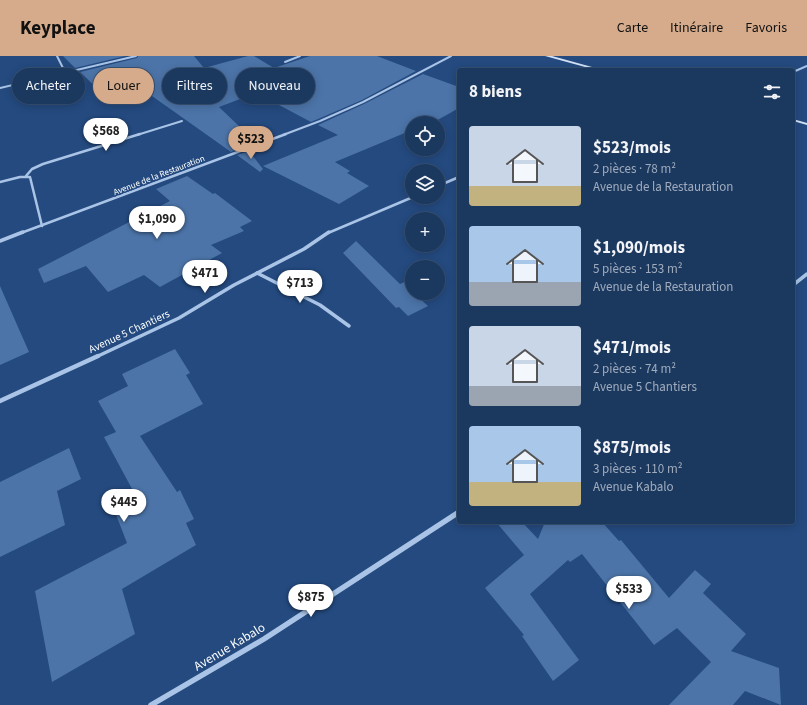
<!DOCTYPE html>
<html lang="fr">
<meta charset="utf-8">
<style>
body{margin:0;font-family:"Source Sans 3",sans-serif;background:#284368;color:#f1f3f6;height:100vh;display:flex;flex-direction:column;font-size:15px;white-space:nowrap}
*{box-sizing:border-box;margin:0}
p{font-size:13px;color:#a0acbd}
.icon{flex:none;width:22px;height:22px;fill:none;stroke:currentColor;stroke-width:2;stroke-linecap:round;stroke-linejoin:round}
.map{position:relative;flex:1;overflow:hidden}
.panel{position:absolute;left:457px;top:12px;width:338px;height:456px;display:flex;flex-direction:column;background:#1b385f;border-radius:4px;box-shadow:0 2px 10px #0003,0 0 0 1px #395274}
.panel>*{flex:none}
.hud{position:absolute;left:12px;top:12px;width:380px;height:36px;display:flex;gap:8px}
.controls{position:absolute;left:405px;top:60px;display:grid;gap:8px}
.controls a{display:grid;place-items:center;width:40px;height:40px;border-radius:50%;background:#1b385f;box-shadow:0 2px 10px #0003,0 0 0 1px #395274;font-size:20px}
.price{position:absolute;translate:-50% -34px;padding:0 9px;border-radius:14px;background:#fff;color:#222;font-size:13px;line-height:26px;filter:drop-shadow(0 1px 2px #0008)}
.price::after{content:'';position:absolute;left:50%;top:24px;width:12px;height:9px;margin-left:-6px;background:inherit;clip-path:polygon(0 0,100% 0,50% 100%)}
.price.current{background:#d6ab8b;color:#111}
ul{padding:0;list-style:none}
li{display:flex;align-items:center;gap:12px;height:100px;padding:0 12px}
li span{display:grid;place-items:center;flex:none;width:112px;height:80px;border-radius:4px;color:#555}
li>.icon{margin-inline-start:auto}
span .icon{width:48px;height:48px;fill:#fffc;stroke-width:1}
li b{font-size:17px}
h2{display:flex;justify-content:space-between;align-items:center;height:48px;padding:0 12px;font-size:17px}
.tag{padding:0 14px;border-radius:18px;background:#1b385f;box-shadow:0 2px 10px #0003,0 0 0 1px #395274;font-size:14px;line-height:36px}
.tag.current{background:#d6ab8b;color:#111}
header{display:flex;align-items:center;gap:24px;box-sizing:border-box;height:56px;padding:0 20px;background:#d6ab8b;color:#111}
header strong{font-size:19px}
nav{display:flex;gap:22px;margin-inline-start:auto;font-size:14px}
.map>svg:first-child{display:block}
.building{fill:#4c74a8}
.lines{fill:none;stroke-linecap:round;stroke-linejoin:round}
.street-far4{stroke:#a9c4e6;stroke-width:2}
.street-far3{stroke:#a9c4e6;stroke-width:2.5}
.street-far2{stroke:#a9c4e6;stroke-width:3.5}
.street-far1{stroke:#a9c4e6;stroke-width:4.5}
.street{stroke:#a9c4e6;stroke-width:5.5}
.secondary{fill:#d3e1f6;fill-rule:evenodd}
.labels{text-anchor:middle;stroke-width:3;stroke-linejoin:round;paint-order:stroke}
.far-street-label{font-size:9px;fill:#fff;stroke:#244a7f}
.street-label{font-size:11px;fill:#fff;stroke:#244a7f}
.near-street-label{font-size:13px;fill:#fff;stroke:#244a7f}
</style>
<header>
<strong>Keyplace</strong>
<nav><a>Carte</a><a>Itinéraire</a><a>Favoris</a></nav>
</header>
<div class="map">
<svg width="807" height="649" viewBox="0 0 807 649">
<rect width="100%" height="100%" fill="#244a7f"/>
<g class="building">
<path d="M63 0H125L75 12Z"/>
<path d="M138 0H194L204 12 248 0H254L274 12 310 0H377L416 15 362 44 311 66 279 49 261 35 219 51 241 72 234 74 246 90 231 96 152 40 143 42 127 31 103 38 80 16 137 2Z"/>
<path d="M423 18 459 31V52L434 66 412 67V74L335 106 350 115 347 117 369 130 339 148 263 110 338 79 318 69 364 48Z"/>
<path d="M249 95 263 113 260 116 237 99Z"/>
<path d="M187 120 213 138 215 137 252 165 240 171 244 175 211 189 222 197 160 231 144 219 108 236 86 210 44 227 38 213 170 145 156 133Z"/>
<path d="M356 185 400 228 409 224 412 227V237H423L424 238 418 241 428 250 408 260 399 251 396 252 343 197Z"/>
<path d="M0 230 29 296 0 309Z"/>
<path d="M175 293 190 317 186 319 203 348 140 380 177 436 180 434 194 463 186 467 196 489 122 533 135 578 52 626 35 535 127 487 115 456 138 444 104 381 116 376 98 345 128 330 122 318Z"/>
<path d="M69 392 81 423 57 435 65 469 0 501V426Z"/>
<path d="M496 466H522L538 483 545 466H602L619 485 621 484 669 542 695 514 711 528 703 537 746 578 731 595 779 612 781 649 745 635 733 649H669L711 606 677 572 654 589 582 498 570 506 568 504 530 538 579 604 553 625 522 580 524 579 485 532 524 499Z"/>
</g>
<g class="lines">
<g class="street-far4">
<path d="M57 0 65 16"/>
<path d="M285 6 300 0"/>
<path d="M793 16 807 10"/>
<path d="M0 32 136 0"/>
<path d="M137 79 182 65"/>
<path d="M283 79 320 65 363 46 451 0"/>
</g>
<g class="street-far3">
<path d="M26 120 32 113 43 108 140 78"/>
<path d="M0 126 20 121H30L42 170"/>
<path d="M438 130 459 121"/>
<path d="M21 177 286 78"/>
<path d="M328 177 413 141"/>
</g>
<g class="street-far2">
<path d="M0 185 23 176"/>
<path d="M257 217 320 249 349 270"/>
<path d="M793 229 807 218"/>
<path d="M96 301 179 262 234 229 304 193 329 176"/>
</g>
<path class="street-far1" d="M0 345 98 300"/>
<path class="street" d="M151 649 264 583 459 456"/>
<g class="secondary">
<path d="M545 0H552L603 14H596Z"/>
<path d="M793 63 807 67V69L793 65Z"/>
</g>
</g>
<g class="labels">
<g class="far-street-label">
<text transform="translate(159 119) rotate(-21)" y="3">Avenue de la Restauration</text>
</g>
<g class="street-label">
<text transform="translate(129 275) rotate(-25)" y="4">Avenue 5 Chantiers</text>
</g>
<g class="near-street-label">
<text transform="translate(229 590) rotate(-31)" y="5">Avenue Kabalo</text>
</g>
</g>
</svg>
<div class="controls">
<a><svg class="icon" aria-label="locate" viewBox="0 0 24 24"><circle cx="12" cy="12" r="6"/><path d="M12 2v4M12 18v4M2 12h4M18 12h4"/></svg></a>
<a><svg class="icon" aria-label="layers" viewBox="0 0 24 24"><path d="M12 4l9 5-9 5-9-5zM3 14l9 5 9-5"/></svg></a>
<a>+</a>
<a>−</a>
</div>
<b class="price" style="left:106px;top:96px">$568</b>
<b class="price current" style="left:251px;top:104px">$523</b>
<b class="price" style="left:157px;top:184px">$1,090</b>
<b class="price" style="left:205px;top:238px">$471</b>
<b class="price" style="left:300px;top:248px">$713</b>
<b class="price" style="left:124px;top:467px">$445</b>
<b class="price" style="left:629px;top:554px">$533</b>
<b class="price" style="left:311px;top:562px">$875</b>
<div class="hud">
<a class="tag">Acheter</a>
<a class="tag current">Louer</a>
<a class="tag">Filtres</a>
<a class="tag">Nouveau</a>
</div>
<section class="panel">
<h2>8 biens<svg class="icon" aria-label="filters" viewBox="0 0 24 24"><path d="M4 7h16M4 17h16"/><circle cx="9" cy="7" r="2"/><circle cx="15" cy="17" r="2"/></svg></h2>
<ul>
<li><span style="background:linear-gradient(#c9d6e8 75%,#c2b280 0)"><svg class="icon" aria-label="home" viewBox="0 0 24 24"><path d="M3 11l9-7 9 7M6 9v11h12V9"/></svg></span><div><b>$523/mois</b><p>2 pièces · 78 m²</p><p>Avenue de la Restauration</p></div></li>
<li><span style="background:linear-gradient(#a9c7e8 70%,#9aa5b1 0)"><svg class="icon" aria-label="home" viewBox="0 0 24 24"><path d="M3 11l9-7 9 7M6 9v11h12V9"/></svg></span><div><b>$1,090/mois</b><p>5 pièces · 153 m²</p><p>Avenue de la Restauration</p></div></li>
<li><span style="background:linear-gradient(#c9d6e8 75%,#9aa5b1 0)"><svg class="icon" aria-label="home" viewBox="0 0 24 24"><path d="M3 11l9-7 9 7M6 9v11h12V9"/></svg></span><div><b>$471/mois</b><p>2 pièces · 74 m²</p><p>Avenue 5 Chantiers</p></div></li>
<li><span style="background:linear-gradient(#a9c7e8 70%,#c2b280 0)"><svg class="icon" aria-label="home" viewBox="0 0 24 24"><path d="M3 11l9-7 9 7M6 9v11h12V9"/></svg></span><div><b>$875/mois</b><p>3 pièces · 110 m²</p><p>Avenue Kabalo</p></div></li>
</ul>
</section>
</div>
